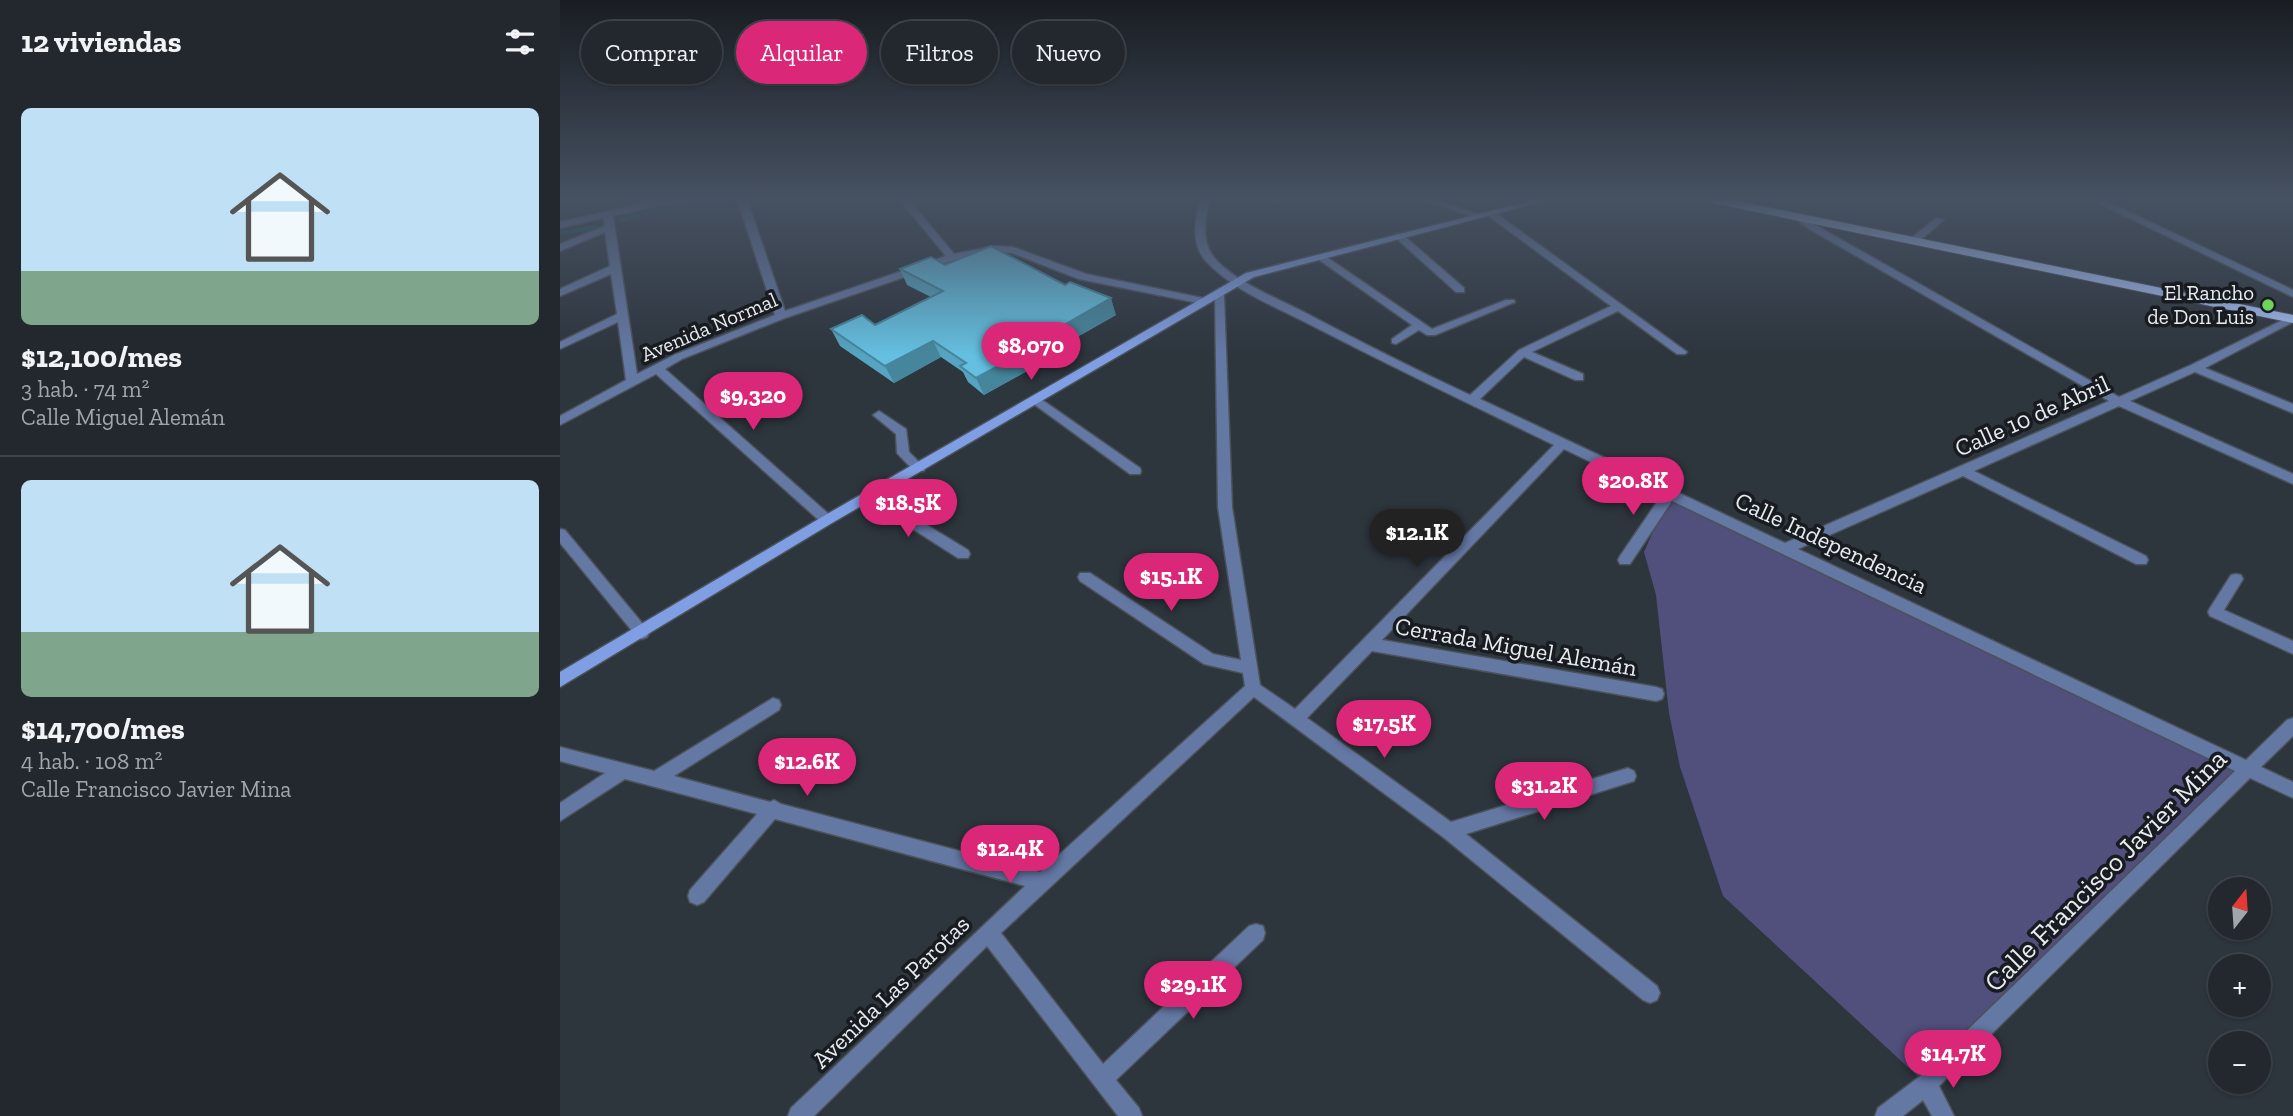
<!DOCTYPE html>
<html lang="es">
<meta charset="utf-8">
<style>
body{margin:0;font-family:"Zilla Slab",serif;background:#2a3036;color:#f1f3f6;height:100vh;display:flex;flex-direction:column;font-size:26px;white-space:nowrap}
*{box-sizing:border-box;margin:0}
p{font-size:23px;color:#a2a6aa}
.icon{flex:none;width:38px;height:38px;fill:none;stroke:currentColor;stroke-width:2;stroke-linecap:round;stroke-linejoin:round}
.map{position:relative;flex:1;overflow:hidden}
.details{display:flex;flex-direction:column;background:#22282e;width:560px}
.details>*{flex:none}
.top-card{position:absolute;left:21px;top:21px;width:665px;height:63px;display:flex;gap:14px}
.needle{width:46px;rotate:17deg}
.tools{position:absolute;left:1648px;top:877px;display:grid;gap:14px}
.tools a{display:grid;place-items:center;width:63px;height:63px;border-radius:50%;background:#22282e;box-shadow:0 2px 5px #0004,0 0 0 2px #3f444a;font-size:35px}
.price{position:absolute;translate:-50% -60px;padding:0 16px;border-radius:24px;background:#db2777;color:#fff;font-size:23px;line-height:46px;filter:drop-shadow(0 2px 4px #0008)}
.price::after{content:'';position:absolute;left:50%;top:42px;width:21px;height:16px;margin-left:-10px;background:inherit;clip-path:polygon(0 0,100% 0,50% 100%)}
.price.on{background:#222;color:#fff}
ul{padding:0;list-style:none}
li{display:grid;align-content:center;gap:14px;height:371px;padding:0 21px}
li+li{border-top:2px solid #3f444a}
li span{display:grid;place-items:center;height:217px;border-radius:10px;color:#555}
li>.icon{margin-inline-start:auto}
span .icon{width:126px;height:126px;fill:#fffc;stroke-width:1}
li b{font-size:30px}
h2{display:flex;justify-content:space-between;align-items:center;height:84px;padding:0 21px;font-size:30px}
.pill{padding:0 24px;border-radius:32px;background:#22282e;box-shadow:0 2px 5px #0004,0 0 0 2px #3f444a;font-size:24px;line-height:63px}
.pill.on{background:#db2777;color:#fff}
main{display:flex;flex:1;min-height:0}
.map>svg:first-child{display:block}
.green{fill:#514f7b}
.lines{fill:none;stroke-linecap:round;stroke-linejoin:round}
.stream{stroke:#195458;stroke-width:4.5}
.street-casing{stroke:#4b525a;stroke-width:3}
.secondary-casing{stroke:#4b525a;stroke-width:3}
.primary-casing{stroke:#4b525a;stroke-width:2}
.street{fill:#6478a4;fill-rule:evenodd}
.secondary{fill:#7f9ee3;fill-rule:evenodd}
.primary{fill:#a4bdf2;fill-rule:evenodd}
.wall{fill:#56a4c1}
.shaded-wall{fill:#46869d}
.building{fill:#64bfe0;stroke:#46869d;stroke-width:2}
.poi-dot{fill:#71d35e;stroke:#181c20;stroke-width:2.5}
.labels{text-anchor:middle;stroke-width:7;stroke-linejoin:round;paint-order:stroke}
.far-poi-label{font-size:21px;fill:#e7ecf1;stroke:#181c20;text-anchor:end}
.far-street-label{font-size:21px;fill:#e7ecf1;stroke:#181c20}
.street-label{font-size:24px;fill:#e7ecf1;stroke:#181c20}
.near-street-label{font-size:28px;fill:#e7ecf1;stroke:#181c20}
</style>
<main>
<section class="details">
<h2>12 viviendas<svg class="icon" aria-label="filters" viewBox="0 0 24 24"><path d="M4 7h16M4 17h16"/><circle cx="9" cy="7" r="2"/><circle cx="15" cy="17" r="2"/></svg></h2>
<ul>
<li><span style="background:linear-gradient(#bfe0f5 75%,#7fa58c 0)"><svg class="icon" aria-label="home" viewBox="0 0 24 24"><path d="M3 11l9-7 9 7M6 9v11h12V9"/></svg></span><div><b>$12,100/mes</b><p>3 hab. · 74 m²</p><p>Calle Miguel Alemán</p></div></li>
<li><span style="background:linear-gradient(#bfe0f5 70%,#7fa58c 0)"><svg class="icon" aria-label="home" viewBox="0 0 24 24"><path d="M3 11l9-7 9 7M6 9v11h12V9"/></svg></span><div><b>$14,700/mes</b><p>4 hab. · 108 m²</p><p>Calle Francisco Javier Mina</p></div></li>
</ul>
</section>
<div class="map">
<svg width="1733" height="1116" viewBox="0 0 1733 1116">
<rect width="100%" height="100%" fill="#2d353d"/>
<path class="green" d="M1110 493 1688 768 1366 1084 1163 896 1120 767 1109 713 1096 595 1084 552Z"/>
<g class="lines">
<g class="stream">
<path d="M190 200 197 199"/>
<path d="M62 220 102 209 175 202"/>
<path d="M0 233 37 227"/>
</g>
<g class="street-casing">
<g id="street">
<path d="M100 199H134L129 202 100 205 53 216 77 374 114 355 215 315 178 202 183 199 188 202 225 311 386 256 339 199H348L394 254 435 246 453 247 526 274 643 298 648 301 643 304 519 279 452 253 435 252 394 260 225 318 122 359 105 369 272 517 274 520 267 525 262 523 96 374 0 425V416L66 380 58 322 0 349V342L57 314 51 274 0 296V289L50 266 45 232 0 251V244L45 226 43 218 0 228V222Z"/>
<path d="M641 199H650C645 216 641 240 653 256 669 278 713 297 738 309 795 339 852 368 910 395L959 350 1051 306 926 214 934 212 1127 352 1125 354H1117L1058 311 972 352 1023 374V380H1015L964 357 920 399 1225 543 1549 401 1251 230 1234 218V214H1240L1257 226 1559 397 1631 365 1733 315V322L1645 368 1733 404V413L1635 372 1570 401 1733 474V484L1559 406 1414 471 1586 556 1588 560 1586 564H1576L1403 476 1238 549 1686 760 1727 720 1733 718V736L1701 767 1733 782V798L1690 778 1379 1086 1394 1116H1372L1363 1100 1343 1116H1315L1318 1108 1359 1077 1675 771 1112 501 1070 564H1060L1058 560 1060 556 1101 496 1004 449 822 640 1096 687 1102 689 1104 694 1102 699 1096 701 812 651 747 718 891 822 1068 768 1074 771 1076 776 1074 781 906 834 1097 986 1100 993 1097 1000 1090 1003 1083 1000 883 837 694 697 441 933 543 1064 689 926 696 924 703 926 705 933 703 940 556 1080 579 1108 582 1116H558L427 946 254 1116H228L231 1108 465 886 215 819 144 902 137 905 130 902 128 896 130 890 197 814 65 779 0 821V803L45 773 0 761V747L94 771 213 698 219 700 221 705 219 710 114 776 210 802 214 800 221 804 480 872 685 686 683 673 644 664 520 581 518 577 520 573H530L653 654 681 660 658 507 655 294H663L664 296 672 507 700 685 735 709 994 445C912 405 830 366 749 324 714 306 672 290 645 260 631 244 635 217 641 199Z"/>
<path d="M711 199H723L713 204 708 201Z"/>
<path d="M860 199H874L925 216 917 218Z"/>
<path d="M1530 199H1542L1733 290V297Z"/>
<path d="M1376 218 1384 220 1359 241H1353V237Z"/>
<path d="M836 234H842L904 288V292H896L836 238Z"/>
<path d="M762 254 872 329 946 300H954L955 302 875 335H867L859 330 836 344 832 343V339L852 325 758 259 757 257Z"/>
<path d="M475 395 580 468 581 471 580 474H570L471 402 469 399Z"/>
<path d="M319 411 346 429 349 452 365 468 364 471H354L337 453 336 434 313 415Z"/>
<path d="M311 491 408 550 410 554 408 558H398L306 499 304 496Z"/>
<path d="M0 529 5 530 87 629 89 633 87 637 82 639 77 637 0 543Z"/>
<path d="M1676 574 1681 575 1683 579 1664 610 1733 641V654L1650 616 1648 612 1650 608 1671 575Z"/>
</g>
</g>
<g class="secondary-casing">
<path id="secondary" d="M978 199H993L694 277 272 523 0 687V672L262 517 686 273Z"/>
</g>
<g class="primary-casing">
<path id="primary" d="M1147 199H1168L1733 315V323L1153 203Z"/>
</g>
<use href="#street" class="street"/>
<use href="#secondary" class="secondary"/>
<use href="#primary" class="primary"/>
</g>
<path class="wall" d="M385 265 556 315 510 341 512 346 424 395 408 382 403 372 381 357 334 383 280 346 271 329 315 325 371 297 347 285 340 269Z"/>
<g class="shaded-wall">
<path d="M551 298 556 315 510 341 512 346 424 395 416 378 502 326Z"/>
<path d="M373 341 381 357 334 383 325 366Z"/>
</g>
<path class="building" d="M431 246 505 285 510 282 551 298 502 326 506 329 416 378 400 366 406 363 373 341 325 366 271 329 302 315 315 325 383 291 340 269 371 257 385 265Z"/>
<linearGradient id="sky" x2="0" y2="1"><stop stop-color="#191d22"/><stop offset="0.56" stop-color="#465162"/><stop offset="1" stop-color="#465162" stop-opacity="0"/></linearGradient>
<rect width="1733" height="355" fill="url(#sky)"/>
<circle class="poi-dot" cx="1708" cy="305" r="7"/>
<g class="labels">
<g class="far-poi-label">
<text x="1694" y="300">El Rancho<tspan x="1694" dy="24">de Don Luis</tspan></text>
</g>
<g class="far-street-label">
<text transform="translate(149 327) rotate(-23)" y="7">Avenida Normal</text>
</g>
<g class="street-label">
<text transform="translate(1472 416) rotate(-24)" y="8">Calle 10 de Abril</text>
<text transform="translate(1271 543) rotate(25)" y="8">Calle Independencia</text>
<text transform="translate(956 647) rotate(10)" y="8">Cerrada Miguel Alemán</text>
<text transform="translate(331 992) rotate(-44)" y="8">Avenida Las Parotas</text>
</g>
<g class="near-street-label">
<text transform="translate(1545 870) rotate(-45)" y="10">Calle Francisco Javier Mina</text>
</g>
</g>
</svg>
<div class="tools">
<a><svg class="needle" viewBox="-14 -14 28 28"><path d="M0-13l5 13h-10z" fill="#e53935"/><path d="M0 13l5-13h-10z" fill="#a2a6aa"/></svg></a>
<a>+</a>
<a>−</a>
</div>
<b class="price" style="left:471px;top:382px">$8,070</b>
<b class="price" style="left:193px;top:432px">$9,320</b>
<b class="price" style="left:1073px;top:517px">$20.8K</b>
<b class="price" style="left:348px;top:539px">$18.5K</b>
<b class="price on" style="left:857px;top:569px">$12.1K</b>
<b class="price" style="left:611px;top:613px">$15.1K</b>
<b class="price" style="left:824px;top:760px">$17.5K</b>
<b class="price" style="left:247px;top:798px">$12.6K</b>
<b class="price" style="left:984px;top:822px">$31.2K</b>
<b class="price" style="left:450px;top:885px">$12.4K</b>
<b class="price" style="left:633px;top:1021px">$29.1K</b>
<b class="price" style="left:1393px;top:1090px">$14.7K</b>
<div class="top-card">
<a class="pill">Comprar</a>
<a class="pill on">Alquilar</a>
<a class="pill">Filtros</a>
<a class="pill">Nuevo</a>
</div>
</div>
</main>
